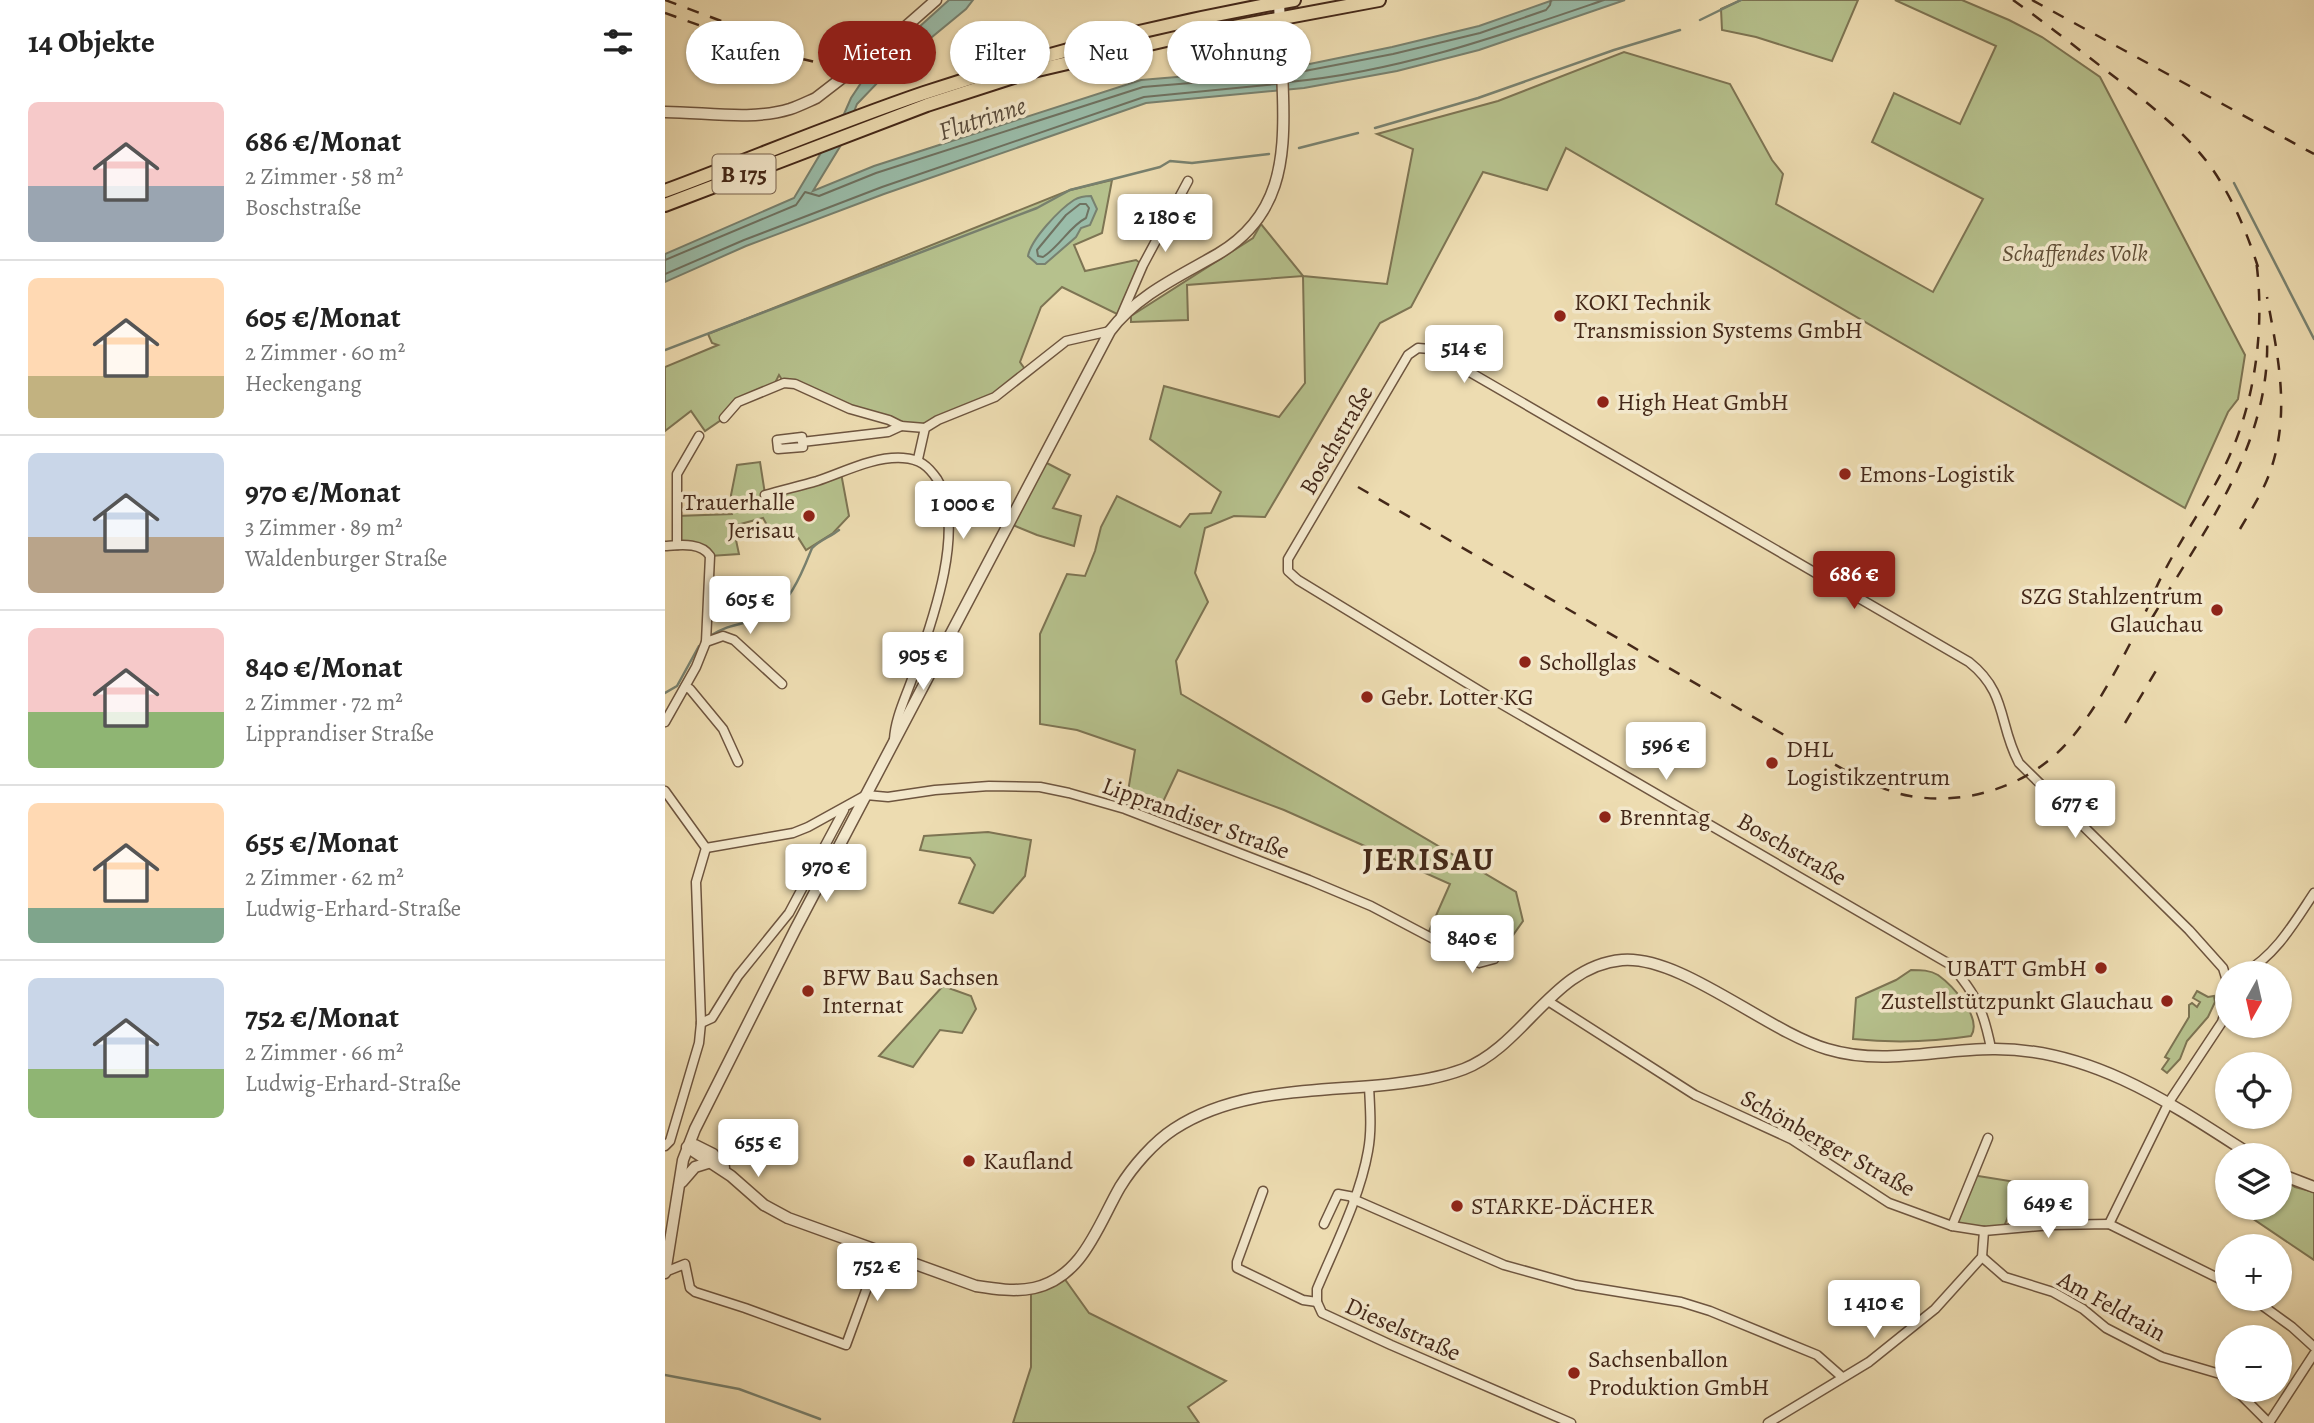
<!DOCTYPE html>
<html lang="de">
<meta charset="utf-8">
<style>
body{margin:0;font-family:Alegreya,serif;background:#f6f6f6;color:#222;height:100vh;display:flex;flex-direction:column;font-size:26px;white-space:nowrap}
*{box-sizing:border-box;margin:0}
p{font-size:23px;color:#767676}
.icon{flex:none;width:38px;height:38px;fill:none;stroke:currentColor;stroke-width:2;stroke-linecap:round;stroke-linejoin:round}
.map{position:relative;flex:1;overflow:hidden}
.sheet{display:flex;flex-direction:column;background:#fff;width:665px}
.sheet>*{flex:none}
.banner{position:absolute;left:21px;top:21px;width:665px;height:63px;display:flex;gap:14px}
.needle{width:46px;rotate:188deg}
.buttons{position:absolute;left:1550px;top:961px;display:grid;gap:14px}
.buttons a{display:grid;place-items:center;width:77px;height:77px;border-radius:50%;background:#fff;box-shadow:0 2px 5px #0004;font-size:35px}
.price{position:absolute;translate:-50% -60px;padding:0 16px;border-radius:7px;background:#fff;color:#222;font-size:23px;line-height:46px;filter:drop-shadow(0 2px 4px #0008)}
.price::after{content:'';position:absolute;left:50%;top:42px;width:21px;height:16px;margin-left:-10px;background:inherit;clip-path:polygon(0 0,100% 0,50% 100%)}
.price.selected{background:#8f2418;color:#fff}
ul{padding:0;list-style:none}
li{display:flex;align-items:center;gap:21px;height:175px;padding:0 28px}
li+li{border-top:2px solid #e0e0e0}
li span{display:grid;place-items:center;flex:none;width:196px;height:140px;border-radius:10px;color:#555}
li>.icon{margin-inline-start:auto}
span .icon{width:84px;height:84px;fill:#fffc;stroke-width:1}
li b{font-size:30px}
h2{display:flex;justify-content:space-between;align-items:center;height:84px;padding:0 28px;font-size:30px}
.pill{padding:0 24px;border-radius:32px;background:#fff;box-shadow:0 2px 5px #0004;font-size:24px;line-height:63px}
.pill.selected{background:#8f2418;color:#fff}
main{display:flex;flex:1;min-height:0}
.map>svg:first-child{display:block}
.green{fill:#b6c18d;stroke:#7d7453;stroke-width:2}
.water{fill:#9abca9;stroke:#78816f;stroke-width:2}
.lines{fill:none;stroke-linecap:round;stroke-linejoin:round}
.shore{stroke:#6f7261;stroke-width:2}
.stream{stroke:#78816f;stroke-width:2.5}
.minor-casing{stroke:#6e553f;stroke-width:11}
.tertiary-casing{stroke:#6e553f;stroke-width:13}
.primary-casing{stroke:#442819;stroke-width:16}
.minor{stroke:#f3e8cc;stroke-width:8}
.tertiary{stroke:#f3e8cc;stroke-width:10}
.primary{stroke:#eddcb1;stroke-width:12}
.rail{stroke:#442819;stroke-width:2.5;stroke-dasharray:12 12;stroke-linecap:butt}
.poi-dot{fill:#8f2418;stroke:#f3e8cc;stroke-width:2.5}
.labels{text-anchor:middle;stroke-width:7;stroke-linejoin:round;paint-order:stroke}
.shield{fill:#f3e8cc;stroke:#78624f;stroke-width:2}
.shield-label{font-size:23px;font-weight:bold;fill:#442819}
.park-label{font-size:24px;font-style:italic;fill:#604e36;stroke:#f3e8cc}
.poi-label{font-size:24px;fill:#442819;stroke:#f3e8cc;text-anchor:start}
.street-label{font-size:24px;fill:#442819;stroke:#f3e8cc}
.water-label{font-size:26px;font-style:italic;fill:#5a4d3d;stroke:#f3e8cc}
.district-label{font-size:32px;font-weight:bold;letter-spacing:2px;fill:#442819;stroke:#f3e8cc}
</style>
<main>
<section class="sheet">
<h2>14 Objekte<svg class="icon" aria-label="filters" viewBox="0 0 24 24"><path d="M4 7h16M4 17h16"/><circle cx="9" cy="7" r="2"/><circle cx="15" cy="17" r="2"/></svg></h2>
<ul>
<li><span style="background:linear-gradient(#f6c9c9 60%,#9aa5b1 0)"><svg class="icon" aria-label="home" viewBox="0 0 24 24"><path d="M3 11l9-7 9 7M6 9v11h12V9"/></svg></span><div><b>686 €/Monat</b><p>2 Zimmer · 58 m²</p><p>Boschstraße</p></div></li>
<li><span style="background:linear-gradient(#ffd9b3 70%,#c2b280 0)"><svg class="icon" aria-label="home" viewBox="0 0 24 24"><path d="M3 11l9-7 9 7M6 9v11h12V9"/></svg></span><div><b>605 €/Monat</b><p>2 Zimmer · 60 m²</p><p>Heckengang</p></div></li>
<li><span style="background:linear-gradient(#c9d6e8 60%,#b9a48a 0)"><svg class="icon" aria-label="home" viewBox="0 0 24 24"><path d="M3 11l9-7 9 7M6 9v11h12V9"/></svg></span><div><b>970 €/Monat</b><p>3 Zimmer · 89 m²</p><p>Waldenburger Straße</p></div></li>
<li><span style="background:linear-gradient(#f6c9c9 60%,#8fb573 0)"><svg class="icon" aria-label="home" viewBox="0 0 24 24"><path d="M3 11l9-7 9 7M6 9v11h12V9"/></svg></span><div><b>840 €/Monat</b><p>2 Zimmer · 72 m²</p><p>Lipprandiser Straße</p></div></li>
<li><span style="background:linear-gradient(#ffd9b3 75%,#7fa58c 0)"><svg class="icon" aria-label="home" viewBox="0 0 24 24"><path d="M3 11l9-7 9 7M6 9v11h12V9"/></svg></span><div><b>655 €/Monat</b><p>2 Zimmer · 62 m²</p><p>Ludwig-Erhard-Straße</p></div></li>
<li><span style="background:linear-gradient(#c9d6e8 65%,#8fb573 0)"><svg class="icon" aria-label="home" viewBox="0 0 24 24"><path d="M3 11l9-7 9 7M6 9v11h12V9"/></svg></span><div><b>752 €/Monat</b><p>2 Zimmer · 66 m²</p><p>Ludwig-Erhard-Straße</p></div></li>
</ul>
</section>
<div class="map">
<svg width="1649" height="1423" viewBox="0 0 1649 1423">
<rect width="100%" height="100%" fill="#eddcb1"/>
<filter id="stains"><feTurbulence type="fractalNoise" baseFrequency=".00286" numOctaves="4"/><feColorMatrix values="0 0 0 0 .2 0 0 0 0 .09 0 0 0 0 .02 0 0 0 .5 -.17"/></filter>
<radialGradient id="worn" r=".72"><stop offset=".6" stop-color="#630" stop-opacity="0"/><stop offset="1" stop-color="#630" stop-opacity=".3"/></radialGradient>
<g class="green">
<path d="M1076 0H1193L1167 61 1091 37 1057 30 1056 9Z"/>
<path d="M1230 0H1297L1344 20 1377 37 1435 77 1580 355 1573 399 1563 412 1520 508 901 148 882 190 818 172 746 307 715 323 600 517 569 516 540 528 530 573 543 602 511 661 516 694 851 892 858 921 846 938 829 939 797 948 762 936 785 884 619 810 513 770 489 821 460 809 470 750 412 730 375 724V634L402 574 420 576 430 551 436 527 452 496 515 527 525 514 546 513 556 492 485 439 499 386 614 417 640 383 638 276 522 285 523 320 466 322V316L588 238 596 224 638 276 722 284 748 149 712 134 833 101 959 52 1065 84 1107 160 1118 174 1111 204 1268 292 1318 199 1207 142 1229 93 1295 124 1331 46Z"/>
<path d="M447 180 437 233 409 245 420 271 471 260 478 265 456 316 397 287 376 307 355 362 362 372 344 388 260 428 236 426 119 383 114 375 109 385 72 401 59 418 40 431 26 411 0 431V367L53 345 47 343 43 334 405 190Z"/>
<path d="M376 460 405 475 388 508 416 516 409 546 372 535 343 523Z"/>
<path d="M95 462 100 494 176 473 184 516 168 533 141 550 127 528 107 534 98 518 68 526 74 554 45 556 42 551 12 545V516L67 514 66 495 72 465Z"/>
<path d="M323 832 366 840 360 876 328 913 294 903 310 865 305 858 255 850 259 836Z"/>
<path d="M1246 970C1256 970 1265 970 1273 975 1287 985 1318 1018 1306 1036 1267 1042 1228 1043 1188 1039L1191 998 1231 980Z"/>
<path d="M278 986 306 996 311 1009 297 1033 275 1030 248 1067 214 1056Z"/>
<path d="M1532 991 1543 997 1549 996 1550 1002 1543 1017 1522 1041 1515 1059 1502 1073 1497 1069 1504 1059 1500 1057 1524 1017V1005L1527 1003 1532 1007 1535 1002 1528 998Z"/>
<path d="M1307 1175 1357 1183 1338 1229 1287 1226Z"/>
<path d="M1615 1177 1630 1187 1649 1192V1260L1572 1208H1615Z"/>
<path d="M399 1278 424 1313 561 1381 523 1407 534 1423H348L366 1367V1293Z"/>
</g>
<g class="water">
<path d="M284 0H308L301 9 216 79 192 104 176 145 148 191 209 166 476 80 630 67 727 47 814 26 888 0H960L814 50 732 71 639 88 481 103 219 194 81 246 0 282V254L129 198 157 151 171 119 179 114 186 98 202 74Z"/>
<path d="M426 196 432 209 425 225 416 228 411 237 380 264H372L363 256C366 239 395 209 409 200 414 197 420 196 426 196Z"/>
</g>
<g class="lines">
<g class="shore">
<path d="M624 74 728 54 815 33 881 10 885 5 886 0"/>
<path d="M624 82C733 72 837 35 939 0"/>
<path d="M415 204H421L424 208 421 218C405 226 395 246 378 257L373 256 372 250 401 215Z"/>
<path d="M0 260 131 205 140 192 154 196 211 173 478 87 611 76"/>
<path d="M0 274 79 240 217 187 479 97 611 84"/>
</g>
<g class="stream">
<path d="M1035 20 1076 0"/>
<path d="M710 128 813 98 949 50 1015 30"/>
<path d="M634 148 693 133"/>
<path d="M1569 183 1649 339"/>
<path d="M0 350 372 208 405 190 495 167 505 161 527 163 604 154"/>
<path d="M45 636C61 625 78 624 96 618 124 608 137 573 147 548 155 540 165 537 174 530"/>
<path d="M0 693 12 686 34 646"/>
<path d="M0 1375 74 1389 155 1419"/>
</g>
<g class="minor-casing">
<g id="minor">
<path d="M456 316 478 265 523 181"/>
<path d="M59 418 73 402 119 383 130 384 185 409 224 420 236 426 260 428"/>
<path d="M137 442V437L112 440 113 449 138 447 137 442 223 432 236 426"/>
<path d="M253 459 260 428 273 420 330 397 401 341 445 331"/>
<path d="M100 495C117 490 135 486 152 481 179 472 209 456 238 458 255 459 263 466 272 479 303 528 265 628 247 679 240 699 230 719 229 740"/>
<path d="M12 545V474L34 436"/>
<path d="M0 546C15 545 36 542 45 556L41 642 31 667 0 722"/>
<path d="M41 642 58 636 69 640 117 684"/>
<path d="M20 687 25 689 58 729 73 762"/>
<path d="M0 791 41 848"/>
<path d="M41 848 128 833 143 827 201 795 223 797 270 790 324 786 375 787 404 793 460 809 644 880 706 906 814 963 829 959"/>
<path d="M1579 973C1611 955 1629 923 1649 893"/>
<path d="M883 1001 1030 1095 1126 1139 1224 1203 1287 1226 1319 1231 1386 1225 1444 1224 1563 1283"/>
<path d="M36 1023 47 1018 73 976 124 913 179 810"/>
<path d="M1326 1048C1318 1009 1312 996 1286 965L833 702 633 580 623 571V559L743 355 753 348 765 349 1304 662C1343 693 1333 724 1354 763L1524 930 1558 968 1563 984"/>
<path d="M704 1086C705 1108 707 1130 703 1151 695 1197 670 1246 652 1289V1302L657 1313 726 1345 906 1423"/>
<path d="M0 1146 5 1141 34 1043 36 1023 31 882 41 848"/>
<path d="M598 1191 572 1262V1268L638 1300 652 1302"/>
<path d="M688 1199 839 1265 911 1285 1016 1302 1045 1311 1152 1355 1177 1377"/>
<path d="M659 1224 673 1194 689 1197"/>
<path d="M1444 1224 1504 1102 1557 1022 1563 1003"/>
<path d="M1287 1226 1323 1138"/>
<path d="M1317 1257 1340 1277 1388 1292 1418 1309 1441 1328 1497 1357 1555 1374 1563 1381"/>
<path d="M0 1272 20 1264 25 1288 30 1292 80 1308 181 1345 215 1252"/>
<path d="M1587 1298 1627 1327 1649 1347"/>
<path d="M1571 1390 1604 1423"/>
<path d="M1103 1423 1204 1362 1270 1309 1317 1257 1319 1231"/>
<path d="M1604 1423 1649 1354"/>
</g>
</g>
<g class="tertiary-casing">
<g id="tertiary">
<path d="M0 112C40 112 86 121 125 109 134 106 142 102 151 98L221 44 271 0"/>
<path d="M30 1145 48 1154 59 1167"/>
<path d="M22 1147 66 1176 99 1205 123 1218 311 1286C330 1289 350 1292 369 1288 418 1277 433 1225 455 1187 468 1166 489 1142 509 1129 573 1087 655 1092 728 1084 753 1081 775 1078 799 1069 860 1045 888 966 957 960 1016 955 1101 1031 1162 1049 1218 1066 1272 1049 1328 1049 1426 1048 1507 1104 1586 1155"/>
<path d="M1615 1174 1649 1187"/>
<path d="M17 1182 30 1167 46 1162"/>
<path d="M0 1273 18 1160 30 1129 130 930 445 331C472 295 515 276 553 254 615 217 620 161 618 96 617 64 615 32 614 0"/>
</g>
</g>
<g class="primary-casing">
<g id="primary">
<path d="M0 191C86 159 171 123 259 93 380 53 504 22 629 0"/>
<path d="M0 205 262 105 364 72 510 38 714 0"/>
</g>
</g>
<use href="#minor" class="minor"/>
<use href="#tertiary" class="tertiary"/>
<use href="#primary" class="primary"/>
<g class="rail">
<path d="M0 0 134 50"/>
<path d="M1348 0C1383 25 1417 52 1451 78 1486 106 1522 133 1548 170 1569 201 1582 233 1593 267"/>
<path d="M1367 0 1649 154"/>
<path d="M0 13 115 54 155 63"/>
<path d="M693 487 1181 771C1202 781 1222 792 1245 796 1302 806 1364 786 1403 742 1430 711 1451 671 1470 634 1481 614 1488 592 1499 572 1519 533 1546 497 1564 457 1591 398 1600 324 1591 260"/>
<path d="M1575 529C1586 510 1598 492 1605 472 1626 413 1613 357 1602 297"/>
<path d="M1487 618C1538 532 1606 444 1602 338"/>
<path d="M1460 723 1492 669"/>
</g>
</g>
<g class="poi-dot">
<circle cx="895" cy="316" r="7"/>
<circle cx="938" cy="402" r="7"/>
<circle cx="1180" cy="474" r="7"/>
<circle cx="144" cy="516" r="7"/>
<circle cx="1552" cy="610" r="7"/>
<circle cx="860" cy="662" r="7"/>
<circle cx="702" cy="697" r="7"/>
<circle cx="1107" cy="763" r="7"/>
<circle cx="940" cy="817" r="7"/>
<circle cx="1436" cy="968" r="7"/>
<circle cx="143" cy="991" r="7"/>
<circle cx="1502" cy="1001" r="7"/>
<circle cx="304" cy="1161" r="7"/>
<circle cx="792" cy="1206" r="7"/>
<circle cx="909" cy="1373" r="7"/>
</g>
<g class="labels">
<rect class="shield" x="47.5" y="154.5" width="63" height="39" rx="5"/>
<g class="shield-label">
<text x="79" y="182">B 175</text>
</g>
<g class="park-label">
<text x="1410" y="261">Schaffendes Volk</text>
</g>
<g class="poi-label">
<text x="909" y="310">KOKI Technik<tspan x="909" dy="28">Transmission Systems GmbH</tspan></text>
<text x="952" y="410">High Heat GmbH</text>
<text x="1194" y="482">Emons-Logistik</text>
<text x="130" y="510" text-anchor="end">Trauerhalle<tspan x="130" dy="28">Jerisau</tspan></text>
<text x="1538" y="604" text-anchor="end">SZG Stahlzentrum<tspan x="1538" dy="28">Glauchau</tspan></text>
<text x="874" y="670">Schollglas</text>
<text x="716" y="705">Gebr. Lotter KG</text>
<text x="1121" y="757">DHL<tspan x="1121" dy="28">Logistikzentrum</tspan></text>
<text x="954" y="825">Brenntag</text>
<text x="1422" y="976" text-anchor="end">UBATT GmbH</text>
<text x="157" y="985">BFW Bau Sachsen<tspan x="157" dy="28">Internat</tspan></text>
<text x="1488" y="1009" text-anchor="end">Zustellstützpunkt Glauchau</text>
<text x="318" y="1169">Kaufland</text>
<text x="806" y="1214">STARKE-DÄCHER</text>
<text x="923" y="1367">Sachsenballon<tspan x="923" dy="28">Produktion GmbH</tspan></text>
</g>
<g class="street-label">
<text transform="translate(671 440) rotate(-60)" y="8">Boschstraße</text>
<text transform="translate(531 818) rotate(20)" y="8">Lipprandiser Straße</text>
<text transform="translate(1127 849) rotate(30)" y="8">Boschstraße</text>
<text transform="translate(1163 1143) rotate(29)" y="8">Schönberger Straße</text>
<text transform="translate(1447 1306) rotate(29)" y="8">Am Feldrain</text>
<text transform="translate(738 1329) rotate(24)" y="8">Dieselstraße</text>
</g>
<g class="water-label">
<text transform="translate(317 118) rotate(-18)" y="9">Flutrinne</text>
</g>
<g class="district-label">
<text x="764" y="870">JERISAU</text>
</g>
</g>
<rect width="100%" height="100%" filter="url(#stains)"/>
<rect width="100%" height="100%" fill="url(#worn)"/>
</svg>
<div class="buttons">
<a><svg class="needle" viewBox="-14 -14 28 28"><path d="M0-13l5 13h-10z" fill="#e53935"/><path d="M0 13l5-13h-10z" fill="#767676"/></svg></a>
<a><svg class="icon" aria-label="locate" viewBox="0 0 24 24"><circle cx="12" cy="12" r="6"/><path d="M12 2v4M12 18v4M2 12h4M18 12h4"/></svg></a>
<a><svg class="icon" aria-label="layers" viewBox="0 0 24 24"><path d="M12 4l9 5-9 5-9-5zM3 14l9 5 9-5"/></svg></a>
<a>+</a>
<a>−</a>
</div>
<b class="price" style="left:500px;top:254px">2 180 €</b>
<b class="price" style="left:799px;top:385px">514 €</b>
<b class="price" style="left:298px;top:541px">1 000 €</b>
<b class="price selected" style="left:1189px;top:611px">686 €</b>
<b class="price" style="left:85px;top:636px">605 €</b>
<b class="price" style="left:258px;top:692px">905 €</b>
<b class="price" style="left:1001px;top:782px">596 €</b>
<b class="price" style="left:1410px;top:840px">677 €</b>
<b class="price" style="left:161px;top:904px">970 €</b>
<b class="price" style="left:807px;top:975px">840 €</b>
<b class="price" style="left:93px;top:1179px">655 €</b>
<b class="price" style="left:1383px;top:1240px">649 €</b>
<b class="price" style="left:212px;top:1303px">752 €</b>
<b class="price" style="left:1209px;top:1340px">1 410 €</b>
<div class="banner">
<a class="pill">Kaufen</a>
<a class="pill selected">Mieten</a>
<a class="pill">Filter</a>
<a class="pill">Neu</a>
<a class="pill">Wohnung</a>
</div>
</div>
</main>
